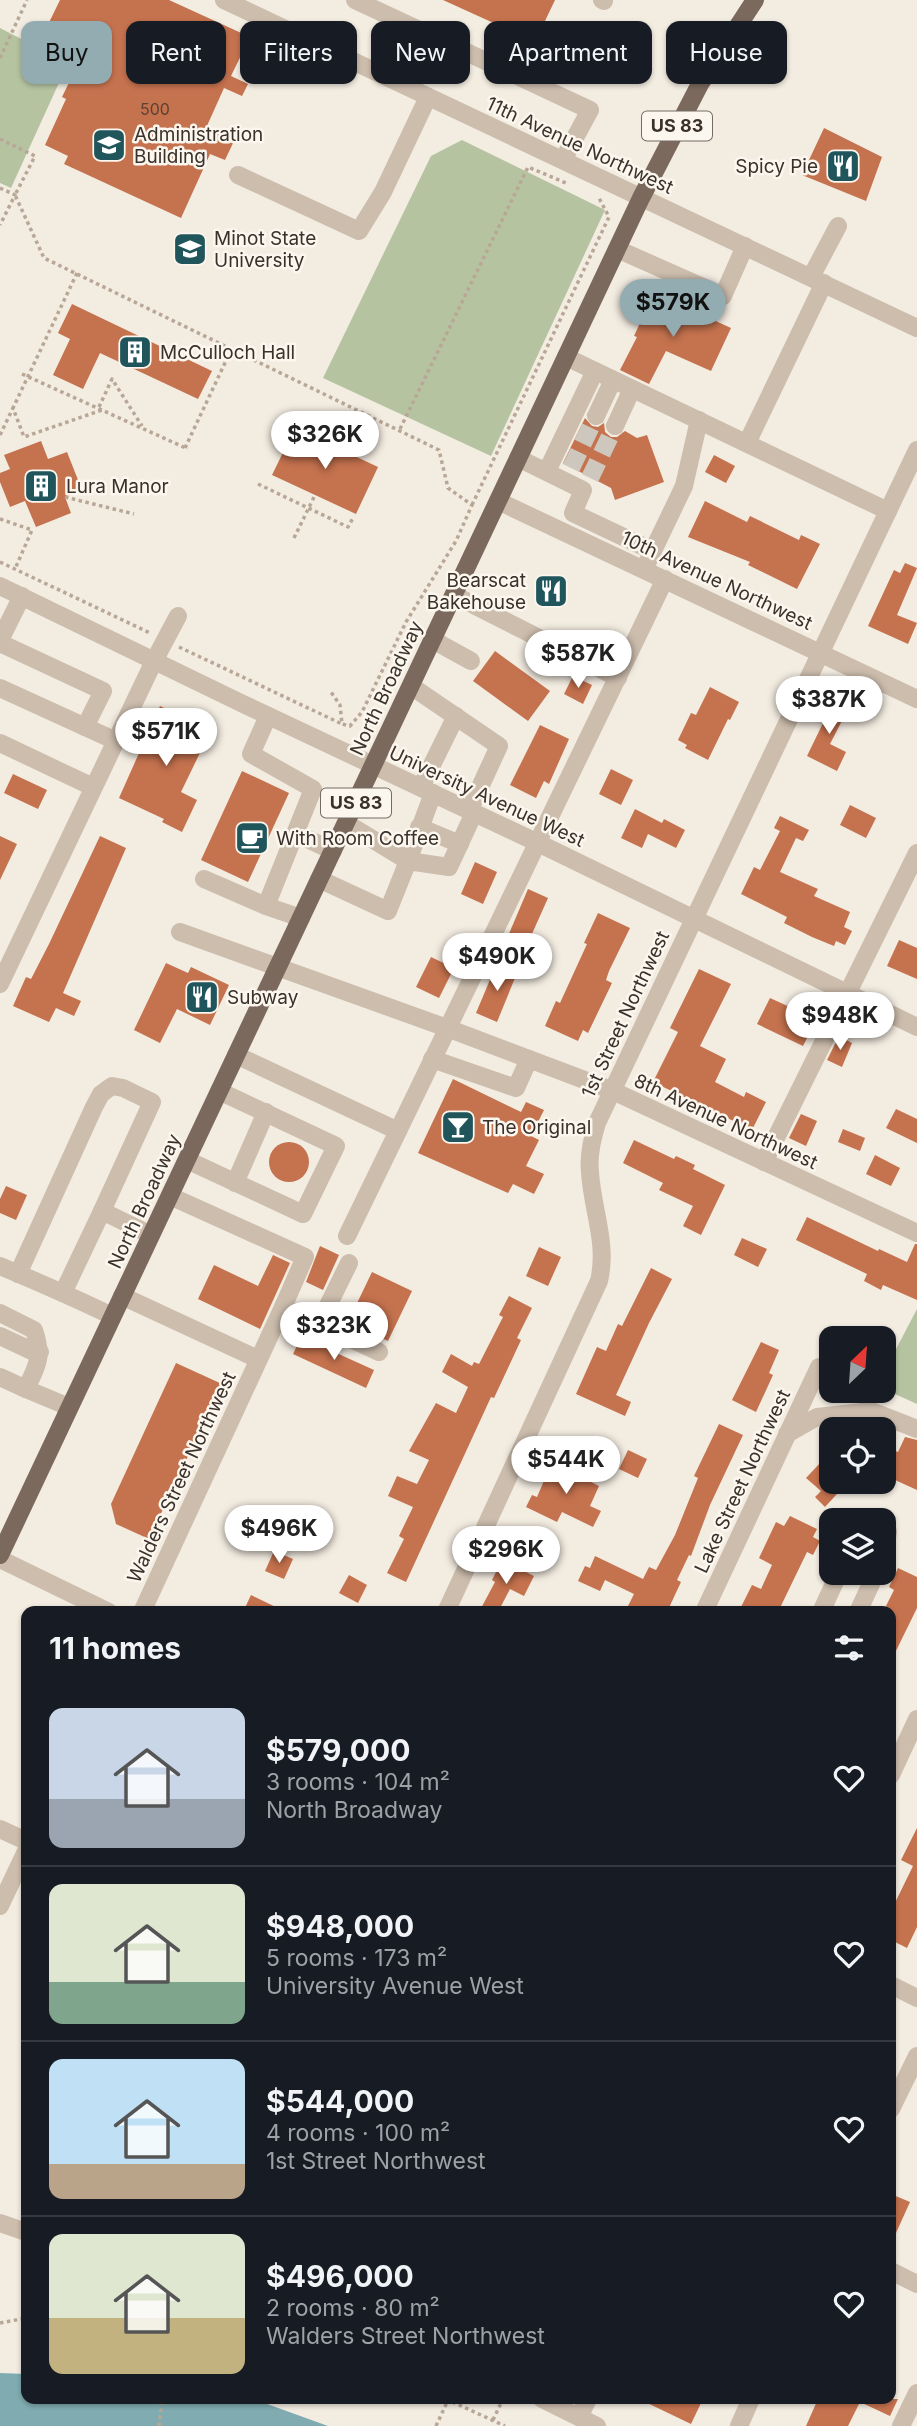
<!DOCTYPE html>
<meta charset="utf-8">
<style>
body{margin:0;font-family:Inter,sans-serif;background:#242831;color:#f1f3f6;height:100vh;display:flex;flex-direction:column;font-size:26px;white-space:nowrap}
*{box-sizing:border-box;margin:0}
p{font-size:23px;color:#9ea1a6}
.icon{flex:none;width:38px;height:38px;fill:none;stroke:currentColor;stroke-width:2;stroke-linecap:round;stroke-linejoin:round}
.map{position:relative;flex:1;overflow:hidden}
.sheet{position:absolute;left:21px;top:1606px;width:875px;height:798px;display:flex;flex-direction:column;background:#171b24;border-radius:14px;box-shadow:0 2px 5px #0004}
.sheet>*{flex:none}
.hud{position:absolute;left:21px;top:21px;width:875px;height:63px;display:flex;gap:14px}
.needle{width:46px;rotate:25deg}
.buttons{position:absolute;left:819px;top:1326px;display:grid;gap:14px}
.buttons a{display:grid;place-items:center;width:77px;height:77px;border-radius:14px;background:#171b24;box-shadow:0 2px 5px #0004;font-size:35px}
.price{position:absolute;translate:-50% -60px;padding:0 16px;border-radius:24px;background:#fff;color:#222;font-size:23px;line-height:46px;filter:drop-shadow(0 2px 4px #0008)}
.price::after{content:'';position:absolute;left:50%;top:42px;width:21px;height:16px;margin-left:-10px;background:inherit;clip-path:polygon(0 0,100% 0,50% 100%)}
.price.selected{background:#93acb1;color:#111}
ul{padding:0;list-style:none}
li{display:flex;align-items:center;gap:21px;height:175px;padding:0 28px}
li+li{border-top:2px solid #363941}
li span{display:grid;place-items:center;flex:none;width:196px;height:140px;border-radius:14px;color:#555}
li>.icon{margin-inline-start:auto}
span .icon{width:84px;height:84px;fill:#fffc;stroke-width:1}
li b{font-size:30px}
h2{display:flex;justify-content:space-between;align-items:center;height:84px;padding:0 28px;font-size:30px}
.tag{padding:0 24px;border-radius:14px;background:#171b24;box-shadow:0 2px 5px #0004;font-size:24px;line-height:63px}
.tag.selected{background:#93acb1;color:#111}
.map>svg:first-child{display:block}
.green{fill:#b5c3a1}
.water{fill:#80acb1}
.building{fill:#c5724e}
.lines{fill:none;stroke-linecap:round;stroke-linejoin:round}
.minor-tunnel{stroke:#cec7bd;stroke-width:18;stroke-dasharray:18 9;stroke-linecap:butt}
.path{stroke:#b8a797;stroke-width:3.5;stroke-dasharray:3.5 3.5;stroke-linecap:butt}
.minor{stroke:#ccbdad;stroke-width:18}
.major{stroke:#7c695d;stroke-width:18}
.labels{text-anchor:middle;stroke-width:5;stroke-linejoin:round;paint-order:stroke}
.number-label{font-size:16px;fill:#5d4134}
.shield{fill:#fbf6ee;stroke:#746c66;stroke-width:2}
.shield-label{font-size:18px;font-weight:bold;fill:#3a312b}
.poi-label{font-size:19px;fill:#3a312b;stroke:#fbf6ee;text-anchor:start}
.street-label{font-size:19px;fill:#3a312b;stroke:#fbf6ee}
</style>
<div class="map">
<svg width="917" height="2426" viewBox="0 0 917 2426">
<rect width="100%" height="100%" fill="#f3ece1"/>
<g class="green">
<path d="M0 28 68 63 11 188 0 183Z"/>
<path d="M462 140 605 210 491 456 323 378 431 156Z"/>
<path d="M917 1309V1404L884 1389V1372Z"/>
</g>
<path class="water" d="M0 2373 26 2374V2399H253L328 2426H0Z"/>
<g class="building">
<path d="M60 0H169L250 37 231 76 248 84 242 96 224 88 206 128 234 141 225 160 210 154 181 218 64 164 68 156 45 145 66 99 62 97 78 64 38 45Z"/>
<path d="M443 0H555L535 42Z"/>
<path d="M824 128 882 157 866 201 802 175Z"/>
<path d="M654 293 731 328 711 371 666 351 649 384 620 370 637 337 634 336Z"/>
<path d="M72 304 212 371 198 399 100 353 83 389 53 375 70 339 58 333Z"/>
<path d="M585 418 592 426 598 427 604 423 605 432 611 437H617L625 431 637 438 647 435 664 482 615 500 611 488 563 463Z"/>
<path d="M295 428 378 467 356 514 272 475Z"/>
<path d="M41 441 48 459 67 452 82 490 65 497 71 513 36 527 25 501 10 507 0 482V473L10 469 4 455Z"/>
<path d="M714 455 735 466 726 483 705 472Z"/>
<path d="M705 501 747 522 750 516 799 540 801 535 820 544 797 589 748 565 750 562 688 537Z"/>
<path d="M905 563 917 568 897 615 917 623 908 644 868 626 894 570 900 573Z"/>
<path d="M495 651 550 691 528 721 473 681Z"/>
<path d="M573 676 592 685 583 704 564 694Z"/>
<path d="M710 687 739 702 730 720 728 719 708 760 685 748 687 745 678 740 691 713 696 715Z"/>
<path d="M830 698 849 707 830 744 846 752 837 771 807 756 825 719 820 717Z"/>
<path d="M160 706 211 730 181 792 197 800 182 832 162 822 164 819 119 798Z"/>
<path d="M540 725 569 739 549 784 544 781 536 798 510 785Z"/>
<path d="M611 769 633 780 621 805 599 794Z"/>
<path d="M242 771 289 793 248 882 201 860Z"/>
<path d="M13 774 47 790 38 809 4 793Z"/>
<path d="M850 805 876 818 866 838 840 825Z"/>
<path d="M635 809 662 823 664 819 685 830 676 848 648 834 642 848 621 838Z"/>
<path d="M780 816 809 830 803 841 796 838 780 872 818 889 814 896 850 912 844 927 852 931 845 945 836 941 834 946 812 937 784 923 787 917 741 894 754 867 760 870 780 831 774 828Z"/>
<path d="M0 836 17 844 0 880Z"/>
<path d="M100 836 126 848 63 993 81 1001 74 1016 56 1008 49 1022 13 1006 26 977 31 979 49 944Z"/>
<path d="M475 862 497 872 483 904 461 894Z"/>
<path d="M528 889 548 898 527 945 508 936Z"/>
<path d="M598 913 630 928 609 971 606 980 612 983 588 1033 583 1030 578 1041 545 1026 556 1001 560 1003 587 944 584 943Z"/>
<path d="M899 940 917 948V979L887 966Z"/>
<path d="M431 957 454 968 439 998 416 987Z"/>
<path d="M166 963 188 973 191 967 229 985 210 1025 177 1009 160 1043 134 1030Z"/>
<path d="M497 963 517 973 497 1022 476 1013Z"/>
<path d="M699 969 731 984 700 1046 726 1059 715 1082 744 1097 746 1092 766 1102 752 1130 653 1082 678 1032 670 1028Z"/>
<path d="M770 998 792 1008 790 1012 814 1024 803 1046 757 1024Z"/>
<path d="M839 1036 852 1043 842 1067 827 1060Z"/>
<path d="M453 1079 521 1112 526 1102 544 1110 531 1136 539 1140 526 1166 544 1174 534 1194 513 1184 508 1193 418 1153Z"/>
<path d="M896 1109 917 1119V1143L886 1128Z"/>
<path d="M801 1114 817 1121 806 1146 789 1138Z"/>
<path d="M843 1129 865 1138 860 1151 838 1142Z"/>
<path d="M634 1140 674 1159 676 1156 695 1165 693 1169 725 1185 701 1235 683 1226 693 1206 659 1190 663 1183 623 1163Z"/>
<circle cx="289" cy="1162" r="20"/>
<path d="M875 1155 900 1168 891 1186 866 1174Z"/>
<path d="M6 1186 27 1195 16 1220 0 1213V1199Z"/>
<path d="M807 1217 878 1251 879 1249 907 1262 915 1244H917V1300L883 1285 881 1290 864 1281 867 1274 796 1240Z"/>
<path d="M742 1238 767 1249 758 1267 734 1255Z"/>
<path d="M320 1246 339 1255 323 1290 306 1282Z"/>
<path d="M539 1247 561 1257 548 1286 526 1276Z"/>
<path d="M273 1255 290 1263 260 1329 198 1299 214 1265 258 1286Z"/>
<path d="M651 1268 672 1279 649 1323 616 1395 631 1402 625 1416 576 1394 597 1347 606 1351 618 1324 622 1326Z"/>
<path d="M372 1272 412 1291 388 1341 348 1322Z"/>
<path d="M509 1296 532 1308 517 1338 521 1340 494 1398 491 1397 406 1582 387 1573 404 1539 399 1536 413 1507 388 1496 397 1476 417 1484 429 1460 409 1451 436 1403 456 1413 468 1387 442 1372 451 1354 472 1366 474 1362 479 1364 503 1317 499 1315Z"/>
<path d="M301 1337 374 1370 366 1388 293 1354Z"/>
<path d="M761 1342 779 1350 769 1373 773 1375 756 1412 732 1400Z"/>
<path d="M176 1363 222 1384 149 1539 116 1524 111 1504Z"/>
<path d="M719 1424 743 1435 710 1505 691 1556 689 1555 677 1580 681 1582 667 1612H625L634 1594 605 1580 600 1591 578 1581 585 1566 590 1568 595 1556 643 1579 649 1567 656 1570 675 1535 698 1478 694 1476Z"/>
<path d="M905 1437 917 1440V1490L884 1475V1464L891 1449 898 1452Z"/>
<path d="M628 1450 647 1459 638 1478 619 1469Z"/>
<path d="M553 1460 582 1474 581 1477 599 1486 590 1506 601 1511 593 1527 562 1512 557 1522 526 1507 532 1495 537 1497Z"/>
<path d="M821 1462 831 1472V1482H848L825 1507 815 1497 821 1491 806 1478Z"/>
<path d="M790 1516 817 1529 813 1537 820 1541 813 1555 807 1552 778 1612H751L741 1607 752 1585 761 1589 772 1565 759 1558 776 1522 784 1526Z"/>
<path d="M274 1551 293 1559 284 1579 265 1571Z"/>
<path d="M502 1560 534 1576 524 1596 510 1589 498 1612H479L495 1582 492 1580Z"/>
<path d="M898 1568 917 1577V1608L891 1661V1612H883L894 1590 889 1587Z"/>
<path d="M349 1575 367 1585 358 1603 339 1593Z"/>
<path d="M251 1595 286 1612H243Z"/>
<path d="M917 1828V1927L907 1948 891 1940V1911L913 1866 901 1860Z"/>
<path d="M891 2194 910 2202 891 2244Z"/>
<path d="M639 2399H694L701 2403 691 2424Z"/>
<path d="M818 2399H898L890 2416 860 2402 848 2426H806Z"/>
</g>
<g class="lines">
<g class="minor-tunnel">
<path d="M571 468 596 416"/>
<path d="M590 478 615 426"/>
</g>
<g class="path">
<path d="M0 58 27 0"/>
<path d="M0 139 35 156 15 195 44 258 439 450 448 488 472 505 456 541 406 622 362 712 350 726 342 724 340 705 331 692"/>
<path d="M0 188 15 195 0 225"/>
<path d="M77 273 13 408 24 437 102 410"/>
<path d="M22 374 188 449"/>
<path d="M99 407 112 379 142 426"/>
<path d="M400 429 528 167 566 183"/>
<path d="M0 435 13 408"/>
<path d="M185 448 232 348"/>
<path d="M258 484 348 527 353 518"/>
<path d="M65 497 134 514"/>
<path d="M472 505 609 217 599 198"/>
<path d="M0 519 32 530 15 569"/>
<path d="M294 538 315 495"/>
<path d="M0 562 150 633"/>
<path d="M179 647 342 724"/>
<path d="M0 2323 26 2318"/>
<path d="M446 2399 505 2426"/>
<path d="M493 2420 501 2403"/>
<path d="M159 2426 162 2399"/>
<path d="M436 2426 448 2400"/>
</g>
<g class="minor">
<path d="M224 0 917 328"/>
<path d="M355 0 590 110 563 160"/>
<path d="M602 0 604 1"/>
<path d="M238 175 359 231 383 192 428 97"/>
<path d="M617 249 723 296 745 246"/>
<path d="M811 277 838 226"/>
<path d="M566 357 888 511"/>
<path d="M596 416 613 380"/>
<path d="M615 426 632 389"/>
<path d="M747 443 824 283"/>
<path d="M518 458 583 490 573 513 653 551"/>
<path d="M547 471 595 371"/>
<path d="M498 501 917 699"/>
<path d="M648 561 684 486 699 420"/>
<path d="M0 586 241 703 536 842 917 1027"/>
<path d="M454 595 618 678"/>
<path d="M0 640 22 596"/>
<path d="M433 640 471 661"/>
<path d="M0 643 103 691 85 727"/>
<path d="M411 686 499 746 469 811"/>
<path d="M0 688 116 741"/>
<path d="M0 743 93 787"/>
<path d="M421 787 456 716"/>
<path d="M346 823 408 861 433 793"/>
<path d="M419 827 460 844"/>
<path d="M295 833 333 851"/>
<path d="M204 879 266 906 313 789 251 754 268 716"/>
<path d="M319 879 388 911 408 861 449 867 474 813"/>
<path d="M266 906 301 918"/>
<path d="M180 932 447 1028 611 1090 917 1233"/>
<path d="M0 984 154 661 178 616"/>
<path d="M236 1055 398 1131 347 1236"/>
<path d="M432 1059 516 1088 529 1059"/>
<path d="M398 1131 665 579"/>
<path d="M187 1160 303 1214 336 1146 219 1091"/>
<path d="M764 1162 917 853"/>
<path d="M235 1183 266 1112"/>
<path d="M170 1196 305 1257 283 1307 379 1352"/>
<path d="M0 1266C38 1282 75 1298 112 1316"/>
<path d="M18 1274 94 1107 101 1094 112 1086 123 1088 152 1102 102 1211"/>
<path d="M63 1293 102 1211 151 1235"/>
<path d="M122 1296 258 1359"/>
<path d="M0 1313 34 1330C43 1357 38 1364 26 1389L69 1407"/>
<path d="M319 1324 349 1263"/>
<path d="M0 1336 32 1351 40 1352"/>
<path d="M0 1377 26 1389"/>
<path d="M787 1434 817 1417 871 1411 917 1429"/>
<path d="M878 1521 884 1519 888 1532 884 1554"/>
<path d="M0 1559 109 1612"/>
<path d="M142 1612 283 1307"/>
<path d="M446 1612 599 1281C608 1243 592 1209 590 1172 588 1155 592 1139 597 1123L917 450"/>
<path d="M704 1612 819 1367"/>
<path d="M821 1612 839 1573"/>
<path d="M858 1612 876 1573"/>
<path d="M891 1775 917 1719"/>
<path d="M0 1829 26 1841"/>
<path d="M0 1906 26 1851"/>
<path d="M891 1985 917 1998"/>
<path d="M891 2109 917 2056"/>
<path d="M0 2223 26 2232"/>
<path d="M891 2271 917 2284"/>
<path d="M542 2399 597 2426"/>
<path d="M579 2417 588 2399"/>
<path d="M739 2426 751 2399"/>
<path d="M901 2426 917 2393"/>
</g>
<path class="major" d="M0 1555 641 198 700 84 755 0"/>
</g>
<defs>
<g id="school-square" transform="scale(1.75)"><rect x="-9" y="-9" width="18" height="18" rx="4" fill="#20555c" stroke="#fbf6ee"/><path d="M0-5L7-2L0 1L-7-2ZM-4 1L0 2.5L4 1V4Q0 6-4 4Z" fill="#fff"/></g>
<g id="restaurant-square" transform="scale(1.75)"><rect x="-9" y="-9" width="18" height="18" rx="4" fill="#20555c" stroke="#fbf6ee"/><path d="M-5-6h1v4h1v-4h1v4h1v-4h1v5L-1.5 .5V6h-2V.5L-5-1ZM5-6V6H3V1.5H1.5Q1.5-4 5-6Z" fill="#fff"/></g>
<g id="university-square" transform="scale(1.75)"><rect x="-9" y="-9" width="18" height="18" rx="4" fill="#20555c" stroke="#fbf6ee"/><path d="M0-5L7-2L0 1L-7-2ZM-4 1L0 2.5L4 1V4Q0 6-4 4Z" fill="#fff"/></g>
<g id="building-square" transform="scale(1.75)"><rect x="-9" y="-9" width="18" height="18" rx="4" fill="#20555c" stroke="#fbf6ee"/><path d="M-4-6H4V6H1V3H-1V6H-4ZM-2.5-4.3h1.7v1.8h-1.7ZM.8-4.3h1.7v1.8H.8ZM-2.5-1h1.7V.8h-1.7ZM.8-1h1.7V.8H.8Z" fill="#fff"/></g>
<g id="cafe-square" transform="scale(1.75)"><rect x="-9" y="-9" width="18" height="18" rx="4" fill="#20555c" stroke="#fbf6ee"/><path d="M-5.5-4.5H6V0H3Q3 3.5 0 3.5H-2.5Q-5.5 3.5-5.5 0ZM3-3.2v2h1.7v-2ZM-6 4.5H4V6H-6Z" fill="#fff"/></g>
<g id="bar-square" transform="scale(1.75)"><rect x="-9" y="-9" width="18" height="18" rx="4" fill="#20555c" stroke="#fbf6ee"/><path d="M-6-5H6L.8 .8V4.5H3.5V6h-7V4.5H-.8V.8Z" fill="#fff"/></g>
</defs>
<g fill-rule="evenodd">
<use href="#school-square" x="109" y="145"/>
<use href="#restaurant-square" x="843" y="166"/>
<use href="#university-square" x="190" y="249"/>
<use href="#building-square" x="135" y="352"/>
<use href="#building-square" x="41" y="486"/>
<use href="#restaurant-square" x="551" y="591"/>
<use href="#cafe-square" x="252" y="838"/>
<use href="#restaurant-square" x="202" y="997"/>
<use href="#bar-square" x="458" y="1127"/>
</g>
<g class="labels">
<g class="number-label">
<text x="155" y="115">500</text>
</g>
<g class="shield">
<rect x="642" y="111.5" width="70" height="29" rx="5"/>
<rect x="321" y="788.5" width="70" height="29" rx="5"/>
</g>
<g class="shield-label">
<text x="677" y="132">US 83</text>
<text x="356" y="809">US 83</text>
</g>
<g class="poi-label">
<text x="134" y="141">Administration<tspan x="134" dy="22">Building</tspan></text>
<text x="818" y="173" text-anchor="end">Spicy Pie</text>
<text x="214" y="245">Minot State<tspan x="214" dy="22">University</tspan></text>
<text x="160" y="359">McCulloch Hall</text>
<text x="66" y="493">Lura Manor</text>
<text x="526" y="587" text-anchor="end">Bearscat<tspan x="526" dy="22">Bakehouse</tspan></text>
<text x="276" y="845">With Room Coffee</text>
<text x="227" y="1004">Subway</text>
<text x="482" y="1134">The Original</text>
</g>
<g class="street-label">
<text transform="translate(580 145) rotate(25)" y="7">11th Avenue Northwest</text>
<text transform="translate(717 580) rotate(25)" y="7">10th Avenue Northwest</text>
<text transform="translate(386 688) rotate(-65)" y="7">North Broadway</text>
<text transform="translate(487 796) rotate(25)" y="7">University Avenue West</text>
<text transform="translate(625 1014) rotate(-65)" y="7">1st Street Northwest</text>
<text transform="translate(726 1121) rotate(25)" y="7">8th Avenue Northwest</text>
<text transform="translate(144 1201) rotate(-65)" y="7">North Broadway</text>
<text transform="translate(181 1477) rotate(-65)" y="7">Walders Street Northwest</text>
<text transform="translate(742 1481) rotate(-65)" y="7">Lake Street Northwest</text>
</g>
</g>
</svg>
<div class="buttons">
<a><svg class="needle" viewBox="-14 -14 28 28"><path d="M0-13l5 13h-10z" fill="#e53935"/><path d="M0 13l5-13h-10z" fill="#9ea1a6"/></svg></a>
<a><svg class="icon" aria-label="locate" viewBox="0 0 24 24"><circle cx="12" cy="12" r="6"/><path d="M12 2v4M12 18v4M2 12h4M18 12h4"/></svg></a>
<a><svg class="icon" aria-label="layers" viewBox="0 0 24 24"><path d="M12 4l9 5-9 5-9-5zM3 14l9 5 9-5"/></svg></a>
</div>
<b class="price selected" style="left:673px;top:339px">$579K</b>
<b class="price" style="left:325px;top:471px">$326K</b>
<b class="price" style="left:578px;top:690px">$587K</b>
<b class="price" style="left:829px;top:736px">$387K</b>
<b class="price" style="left:166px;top:768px">$571K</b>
<b class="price" style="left:497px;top:993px">$490K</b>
<b class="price" style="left:840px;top:1052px">$948K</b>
<b class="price" style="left:334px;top:1362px">$323K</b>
<b class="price" style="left:566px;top:1496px">$544K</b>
<b class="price" style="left:279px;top:1565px">$496K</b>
<b class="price" style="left:506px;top:1586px">$296K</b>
<div class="hud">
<a class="tag selected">Buy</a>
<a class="tag">Rent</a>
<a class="tag">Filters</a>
<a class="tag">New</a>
<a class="tag">Apartment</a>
<a class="tag">House</a>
</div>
<section class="sheet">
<h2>11 homes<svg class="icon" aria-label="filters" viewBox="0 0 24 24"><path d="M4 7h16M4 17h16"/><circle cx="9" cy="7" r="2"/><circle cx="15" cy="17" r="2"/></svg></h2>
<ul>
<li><span style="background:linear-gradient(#c9d6e8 65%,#9aa5b1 0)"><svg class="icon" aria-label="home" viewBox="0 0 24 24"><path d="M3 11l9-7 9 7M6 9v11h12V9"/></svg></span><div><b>$579,000</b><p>3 rooms · 104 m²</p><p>North Broadway</p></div><svg class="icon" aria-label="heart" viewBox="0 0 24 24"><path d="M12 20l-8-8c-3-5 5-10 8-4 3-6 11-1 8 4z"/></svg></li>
<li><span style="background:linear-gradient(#dfe7d0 70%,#7fa58c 0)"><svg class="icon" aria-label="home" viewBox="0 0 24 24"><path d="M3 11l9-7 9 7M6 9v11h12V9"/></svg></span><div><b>$948,000</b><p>5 rooms · 173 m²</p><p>University Avenue West</p></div><svg class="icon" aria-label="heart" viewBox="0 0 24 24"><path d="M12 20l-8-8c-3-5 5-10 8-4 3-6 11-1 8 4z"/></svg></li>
<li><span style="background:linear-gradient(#bfe0f5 75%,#b9a48a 0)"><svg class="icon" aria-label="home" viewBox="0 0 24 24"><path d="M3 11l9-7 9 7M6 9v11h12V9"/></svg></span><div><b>$544,000</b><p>4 rooms · 100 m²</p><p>1st Street Northwest</p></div><svg class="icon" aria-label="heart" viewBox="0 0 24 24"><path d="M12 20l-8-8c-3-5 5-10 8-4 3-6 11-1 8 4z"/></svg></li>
<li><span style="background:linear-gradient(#dfe7d0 60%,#c2b280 0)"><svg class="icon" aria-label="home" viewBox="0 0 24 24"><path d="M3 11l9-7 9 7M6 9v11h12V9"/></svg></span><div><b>$496,000</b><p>2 rooms · 80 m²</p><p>Walders Street Northwest</p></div><svg class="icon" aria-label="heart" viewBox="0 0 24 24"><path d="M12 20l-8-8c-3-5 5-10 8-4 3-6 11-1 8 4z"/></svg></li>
</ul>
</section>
</div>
